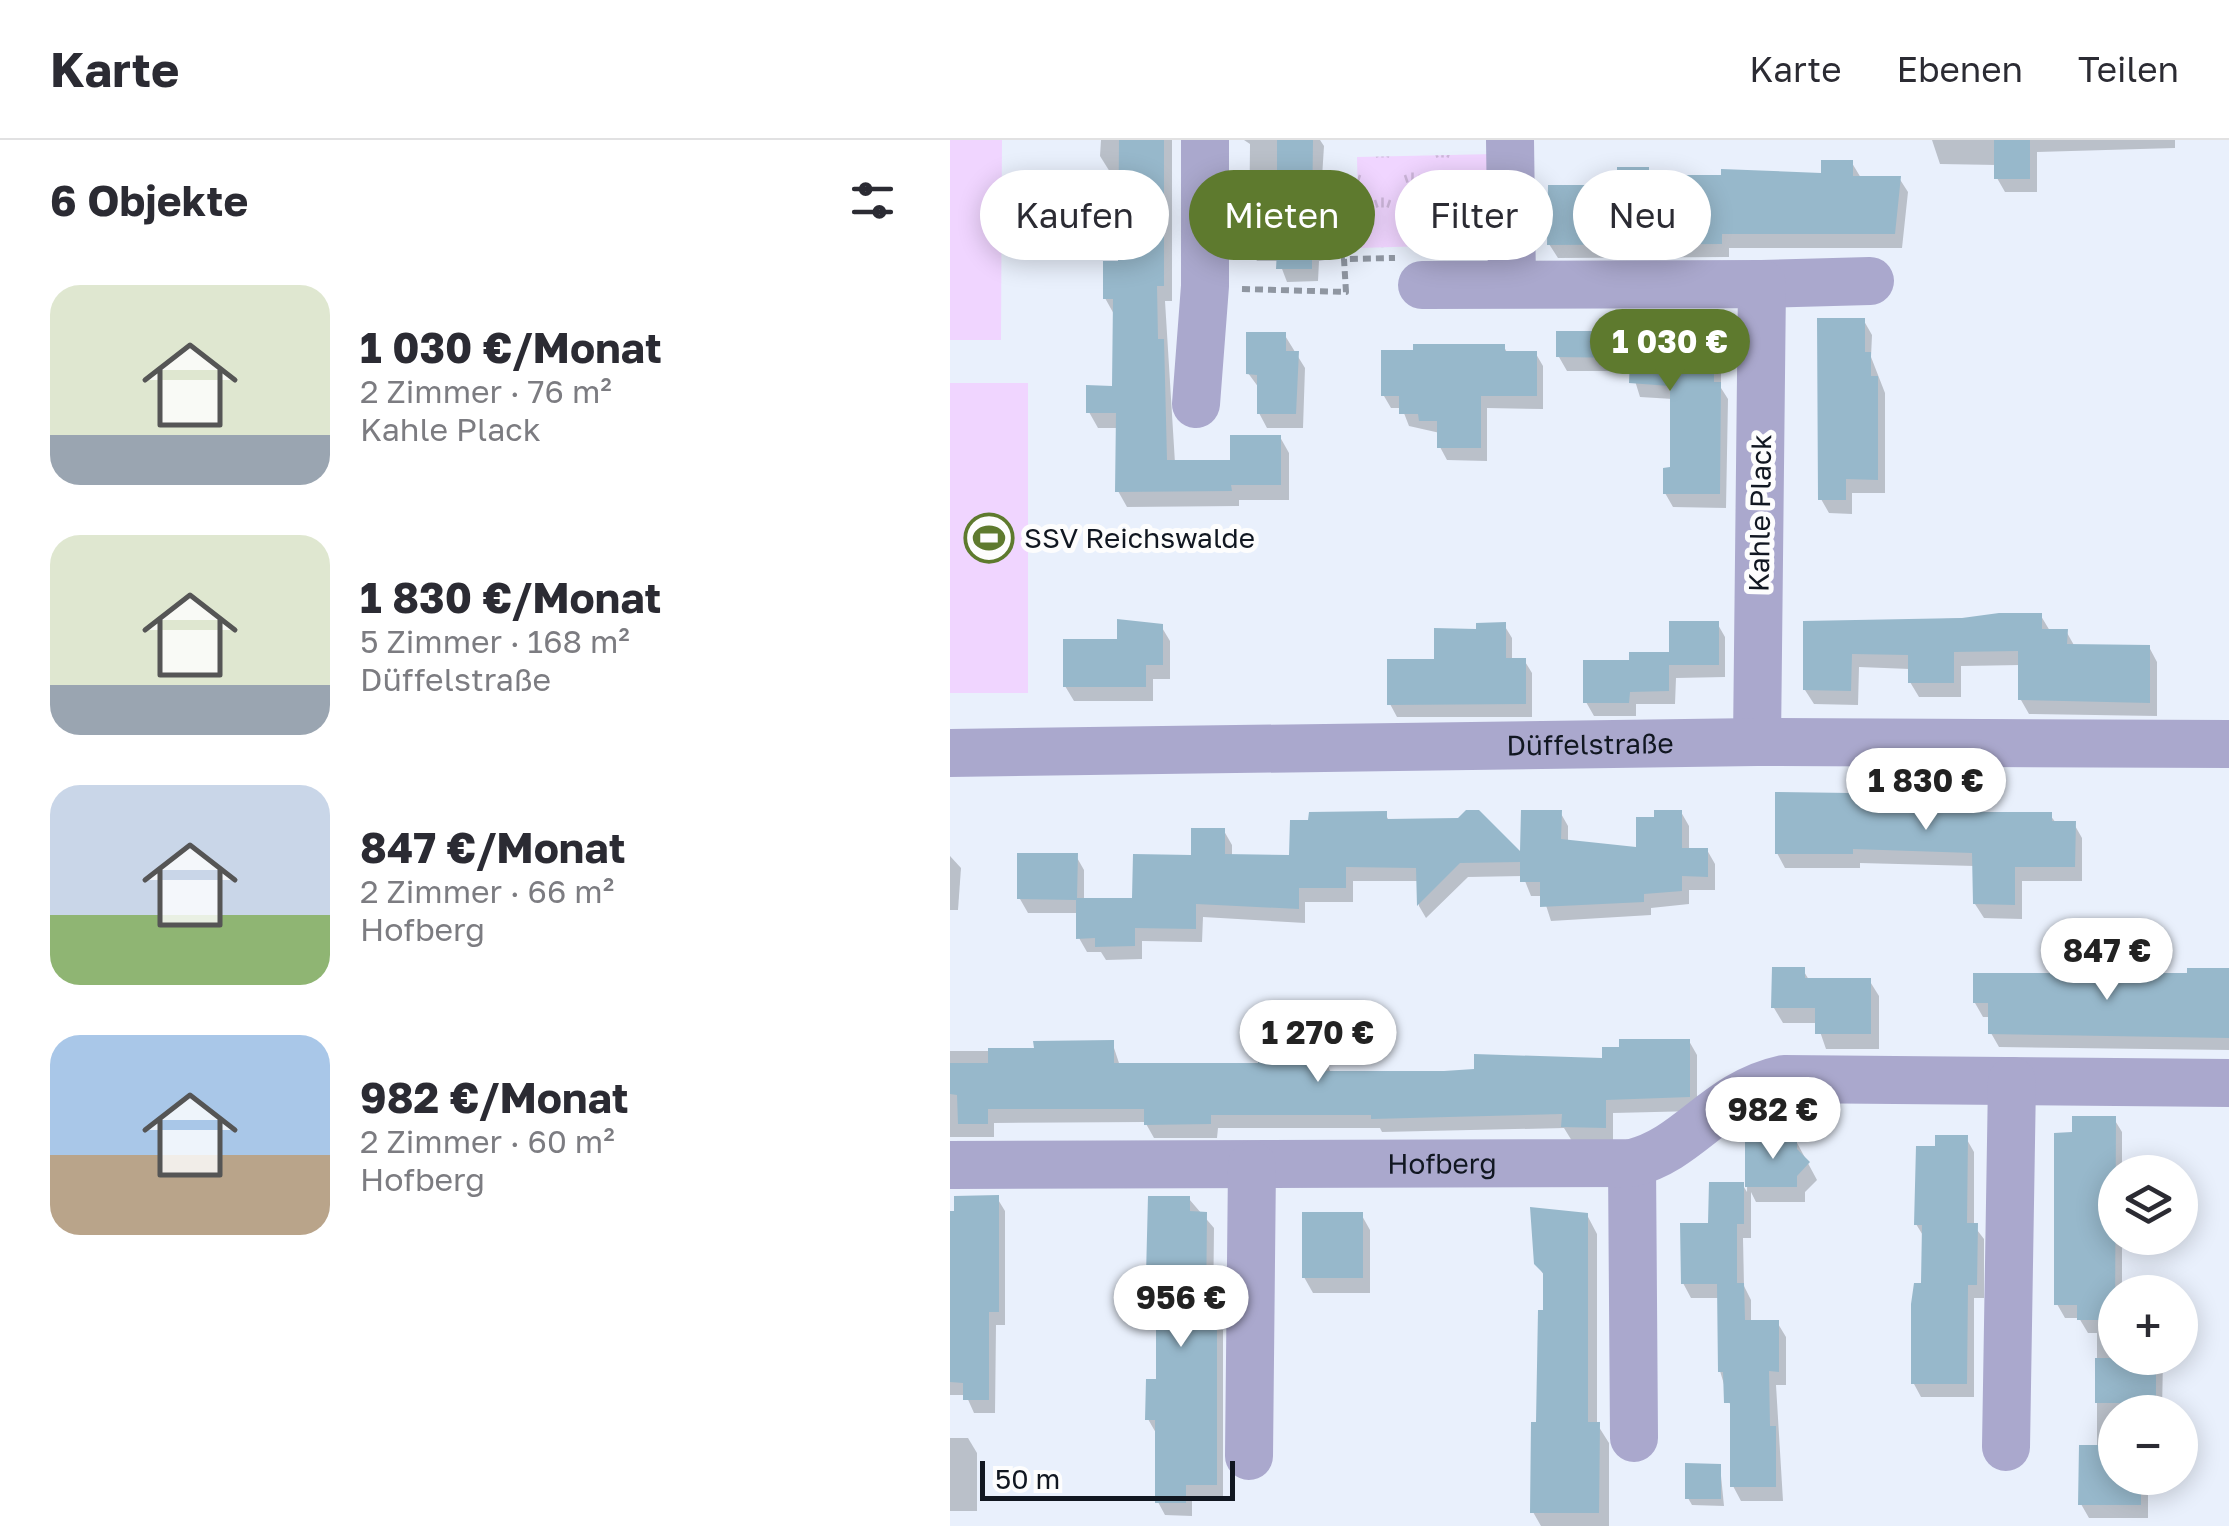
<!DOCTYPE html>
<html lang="de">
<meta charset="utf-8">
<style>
body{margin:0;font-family:"Golos Text",sans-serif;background:#f2f2f3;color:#2b2b33;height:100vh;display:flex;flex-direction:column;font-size:38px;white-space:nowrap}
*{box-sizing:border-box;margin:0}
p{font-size:32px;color:#7c7c81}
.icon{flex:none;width:55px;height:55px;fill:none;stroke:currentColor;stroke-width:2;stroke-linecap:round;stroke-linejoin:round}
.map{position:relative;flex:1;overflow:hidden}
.details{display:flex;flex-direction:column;background:#fff;width:950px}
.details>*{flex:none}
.banner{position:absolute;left:30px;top:30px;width:950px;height:90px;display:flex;gap:20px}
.buttons{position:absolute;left:1148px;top:1015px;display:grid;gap:20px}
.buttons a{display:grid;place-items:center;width:100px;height:100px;border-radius:50%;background:#fff;box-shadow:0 5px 25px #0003;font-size:50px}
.scale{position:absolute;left:30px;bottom:25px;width:255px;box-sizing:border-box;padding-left:10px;border:5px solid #111721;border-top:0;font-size:28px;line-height:35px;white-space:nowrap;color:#111721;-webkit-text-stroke:8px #fdfdfd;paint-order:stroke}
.price{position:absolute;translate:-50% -85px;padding:0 22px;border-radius:35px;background:#fff;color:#222;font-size:32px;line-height:65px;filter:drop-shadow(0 2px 5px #0008)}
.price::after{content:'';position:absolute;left:50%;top:60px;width:30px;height:22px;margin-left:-15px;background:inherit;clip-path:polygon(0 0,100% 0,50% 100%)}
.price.on{background:#5e7a2e;color:#fff}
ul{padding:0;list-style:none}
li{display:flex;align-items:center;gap:30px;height:250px;padding:0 50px}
li span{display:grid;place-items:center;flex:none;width:280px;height:200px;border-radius:30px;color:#555}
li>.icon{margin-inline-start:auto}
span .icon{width:120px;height:120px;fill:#fffc;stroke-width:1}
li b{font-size:42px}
h2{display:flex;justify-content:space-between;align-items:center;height:120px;padding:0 50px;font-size:42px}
.tag{padding:0 35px;border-radius:45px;background:#fff;box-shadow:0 5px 25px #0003;font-size:35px;line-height:90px}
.tag.on{background:#5e7a2e;color:#fff}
header{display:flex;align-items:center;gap:60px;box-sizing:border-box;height:140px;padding:0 50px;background:#fff;border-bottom:2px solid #e1e1e2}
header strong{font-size:48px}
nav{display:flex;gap:55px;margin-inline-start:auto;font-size:35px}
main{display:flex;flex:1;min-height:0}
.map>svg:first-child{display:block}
.grass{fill:url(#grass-tufts)}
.pitch{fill:#f0d5ff}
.shadow{fill:#0003}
.building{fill:#97b8cb}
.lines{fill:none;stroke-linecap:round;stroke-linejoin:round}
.path{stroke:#8f96a1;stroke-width:6;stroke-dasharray:8 5;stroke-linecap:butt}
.minor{stroke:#aaa8cd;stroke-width:48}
.labels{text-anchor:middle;stroke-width:10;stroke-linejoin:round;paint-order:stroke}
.street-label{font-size:28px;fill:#111721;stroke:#fdfdfd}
.poi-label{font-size:28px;fill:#111721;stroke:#fdfdfd;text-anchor:start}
</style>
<header>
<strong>Karte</strong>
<nav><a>Karte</a><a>Ebenen</a><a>Teilen</a></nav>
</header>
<main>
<section class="details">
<h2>6 Objekte<svg class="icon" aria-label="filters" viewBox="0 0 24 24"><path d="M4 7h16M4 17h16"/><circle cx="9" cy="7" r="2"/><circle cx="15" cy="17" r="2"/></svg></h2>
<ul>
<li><span style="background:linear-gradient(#dfe7d0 75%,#9aa5b1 0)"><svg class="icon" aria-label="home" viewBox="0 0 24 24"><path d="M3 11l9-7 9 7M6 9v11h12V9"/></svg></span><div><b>1 030 €/Monat</b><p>2 Zimmer · 76 m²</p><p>Kahle Plack</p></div></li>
<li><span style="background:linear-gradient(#dfe7d0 75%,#9aa5b1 0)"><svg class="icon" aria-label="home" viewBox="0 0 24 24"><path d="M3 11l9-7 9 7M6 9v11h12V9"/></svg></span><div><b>1 830 €/Monat</b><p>5 Zimmer · 168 m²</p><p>Düffelstraße</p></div></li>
<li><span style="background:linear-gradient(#c9d6e8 65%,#8fb573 0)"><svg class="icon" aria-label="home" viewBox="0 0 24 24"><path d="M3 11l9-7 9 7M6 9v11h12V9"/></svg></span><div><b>847 €/Monat</b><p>2 Zimmer · 66 m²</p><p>Hofberg</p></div></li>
<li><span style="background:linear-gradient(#a9c7e8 60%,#b9a48a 0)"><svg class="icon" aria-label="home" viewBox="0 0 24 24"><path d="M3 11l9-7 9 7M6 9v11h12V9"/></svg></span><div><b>982 €/Monat</b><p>2 Zimmer · 60 m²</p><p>Hofberg</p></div></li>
</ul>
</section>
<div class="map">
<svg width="1279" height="1386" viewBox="0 0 1279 1386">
<defs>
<pattern id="grass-tufts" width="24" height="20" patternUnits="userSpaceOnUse" patternTransform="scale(2.5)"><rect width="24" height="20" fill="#f0d5ff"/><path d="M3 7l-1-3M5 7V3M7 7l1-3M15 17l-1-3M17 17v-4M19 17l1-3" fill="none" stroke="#cdb6da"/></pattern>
</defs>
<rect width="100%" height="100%" fill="#e9f0fc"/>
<path class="grass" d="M546 14 548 104 409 108 407 17Z"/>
<g class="pitch">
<path d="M0 0H52L51 200H0Z"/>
<rect x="0" y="243" width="78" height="310"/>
</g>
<g class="shadow">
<path d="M151 0H222V161H215L225 323H282L330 297 339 313V360H289V366L177 367 168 351V288H148L139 272 165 248V176L155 158 170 123 171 32H160L150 16Z"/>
<path d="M294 0H370L374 6 369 85 375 97V120L369 121 368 141 337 142 329 121H307L299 108 300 4Z"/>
<path d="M982 0H1225V8L1087 12V52H1055L1047 38V25L990 24Z"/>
<path d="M902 23 911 38H949L958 52 952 108H779V117L608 118 599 104 698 29 702 37 873 35Z"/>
<path d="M914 181 922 195 921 217 935 253V353H902V374L879 373 871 359Z"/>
<path d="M763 193 771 208V248L778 259 776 368 723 367 715 353 722 330 723 259 690 257 682 231H617L609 217Z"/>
<path d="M334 194 355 228 353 288H317L309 273V248L298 233Z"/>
<path d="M554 207 558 214H586L593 226V269L537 268V321L497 320 490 307V293L459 286 452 268H441L434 256Z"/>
<path d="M1091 476 1100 491H1116L1125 507H1199L1207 522V576L1079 574 1071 560V525L1011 526V557H969L960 542V529L909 527 908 565 864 564 855 550V483Z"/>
<path d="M170 481 211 486 220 501V539H203V561H124L115 546 169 502Z"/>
<path d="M767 483 775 497V537L726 538 725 564H686V576H644L636 562 682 522 722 514Z"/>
<path d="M554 485 562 498V520H574L582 533V577H447L440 564 487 521 528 491Z"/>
<path d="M946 650 952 660H1022L1030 674 1100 675 1106 683 1124 684 1132 698V741H1072V779L1034 778 1025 764V726L910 723V728H835L827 713 904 656Z"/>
<path d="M610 672 618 686V702L688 710 731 672 739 686V710H757L765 724V750H739V764L701 768V775L601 781 593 756H581L573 736 518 737 476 778 469 766V741H403V762H355V783L253 777 252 802 192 801V819L156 820 151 812H137L129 798V773H78L70 759 126 716 134 730V760H184L274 691 282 705V717L342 718 435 674 440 682 573 717Z"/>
<path d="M0 716 11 728 8 770H0Z"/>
<path d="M1138 825 1144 835 1279 832V910L1049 907 1041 893V877H1033L1025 863Z"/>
<path d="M853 830 859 840H919L929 856V909H876L867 883H833L824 868Z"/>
<path d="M739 901 747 915V971L663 973V1001H622L614 988 432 992 430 988H268L267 998H204L195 982 44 983V997H0V911H86L162 902 170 926 310 925 373 916 381 933H495L654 921Z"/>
<path d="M1164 979 1172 992V1032H1165V1098H1179V1108H1172V1152H1165V1218H1213L1212 1272H1165V1338H1198V1378H1139L1131 1364 1147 1307V1193H1138L1129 1178H1115L1107 1164 1125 995Z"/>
<path d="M1016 998 1024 1012V1086L1034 1099V1158H1024V1257H971L964 1244 974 1146V1097L966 1084 987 1008Z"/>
<path d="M798 1000 846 1001 867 1040 855 1052V1062H806L801 1052V1098H793L794 1146 801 1160V1182H827L836 1197V1245H826L833 1361H791L783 1346V1274L770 1231 769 1158H741L733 1143 761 1085 792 1044 797 1052Z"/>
<path d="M47 1058 55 1071V1185H46L45 1273H24L16 1255H0V1073Z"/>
<path d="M239 1059 264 1088 263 1176 273 1190V1358H242V1376L215 1375 208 1362 206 1293 198 1279 208 1241V1188L198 1175Z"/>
<path d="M411 1074 420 1090V1153H363L354 1137Z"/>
<path d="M637 1075 647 1094V1284L659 1303V1386H591L583 1372 596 1139 587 1123Z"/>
<path d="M0 1298H18L27 1313V1371H0Z"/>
<path d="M770 1326 774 1366 742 1365 738 1358Z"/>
</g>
<g class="building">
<path d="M169 0H214V146H207L208 199H214L217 320H280V295H331V345H281L282 351 165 352 166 273H136V245L162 246 163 159H153V121H168Z"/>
<path d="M327 0H363L362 81 369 80V107L362 108V129H326L327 109 297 108V37L327 36Z"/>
<rect x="1044" y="0" width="36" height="39"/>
<path d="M871 20H903V36H951L945 94H772V104L597 105 598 45H667V27H699V35H771V29L871 33Z"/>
<path d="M867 178H915V212H921V236H928V340L896 339V360H868Z"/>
<path d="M606 191H764V242H771L770 354H713V328L720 327V246L679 243 680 218 606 217Z"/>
<path d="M296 192H336V211H349L346 274H307V235L296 234Z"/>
<path d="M463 204H555V211H587V256H531V308H487V281H469L468 274H449V256H431V210H463Z"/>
<path d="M1049 473H1092V489H1118L1117 504 1200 505V563L1068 560V511L1004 512V543H958V515L902 514 901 551 853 550V481L1012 478Z"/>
<path d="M167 479 213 484V525H196V547H113V499H167Z"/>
<path d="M719 481H769V525H719V551L680 552 679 563H633V520H679V512H719Z"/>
<path d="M556 482V518H576V564L437 565V519H484V488L526 489V483Z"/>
<path d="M901 647 947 648V657L1024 658 1023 672H1102V681H1126L1125 727H1065V765L1023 764 1022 713 903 709V714H825V652L901 653Z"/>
<path d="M516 670H529L570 711 571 670H612L611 699 686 707V677H704V670H732V708H758V737L732 736V751L694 754V762L590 767V742H570V722L510 723 467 766 466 728 396 727V748H349V769L246 764V789L185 788V806L145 807V798L126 799V760L67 759V713H128L127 758H182L183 714 241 715V688H275V714L339 715 340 680H358L359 672 437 671V679L508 678Z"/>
<path d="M1106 823H1139V833H1237V828H1279V898L1038 894V863H1023V833H1106Z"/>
<path d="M822 827H855V838H921V894H865V868H821Z"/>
<path d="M669 899H740V957L656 960V988L611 987 612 974 421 979V975H261V984L194 985V969H38V984H8L7 955 0 954V923H38V908H84L83 901 164 900V923H308V913L374 914V931H494L524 929V914L652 918V907H669Z"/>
<path d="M1122 976H1166L1165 1180H1127V1165H1104V993L1122 992Z"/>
<path d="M985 995H1018L1017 1083H1028L1027 1145H1018L1017 1244H961V1164L964 1143H971L972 1085H964L966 1006H985Z"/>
<path d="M795 998H847V1009L860 1022 847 1036V1047H795Z"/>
<path d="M759 1042H794V1084H787V1143H794L795 1180H829V1232L819 1231 820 1286H826V1347H780V1263H774L773 1232H768L767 1144H731L730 1083H758Z"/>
<path d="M49 1055V1172H39V1260H13V1243L0 1242V1071H4V1056Z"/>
<path d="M198 1056H240V1071L257 1072 256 1174H267V1345H236V1363H205V1280H195L196 1239H206V1175H195Z"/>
<path d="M580 1067 638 1073V1282H650L649 1373H580L581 1282H586L588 1170H593V1133L584 1124Z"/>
<rect x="352" y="1072" width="61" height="66"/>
<rect x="1145" y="1218" width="61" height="45"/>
<path d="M1129 1305H1165V1338H1191V1365H1128Z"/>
<path d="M735 1323 771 1324V1359H735Z"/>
</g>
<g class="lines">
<path class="path" d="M292 149 396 152 394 119 445 118"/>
<g class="minor">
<path d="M560 0 562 142"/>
<path d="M812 144 920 141"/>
<path d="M472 145 812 144 807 602"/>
<path d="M246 264 255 146V0"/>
<path id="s1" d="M0 613 807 602 1279 604"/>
<path d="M682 1023 684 1298"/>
<path id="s2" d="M0 1025 682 1023C740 1009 765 954 834 939L1279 943"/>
<path d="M1056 1307 1062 941"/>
<path d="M299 1316 302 1025"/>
</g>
</g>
<defs>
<g id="stadium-ring" transform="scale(2.5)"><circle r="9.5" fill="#fdfdfd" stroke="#5e7a2e" stroke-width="1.5"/><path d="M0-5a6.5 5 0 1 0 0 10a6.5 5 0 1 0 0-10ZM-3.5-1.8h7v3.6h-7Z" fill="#5e7a2e"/></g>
</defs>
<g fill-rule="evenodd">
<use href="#stadium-ring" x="39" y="398"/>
</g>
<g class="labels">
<g class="street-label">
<text transform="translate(810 373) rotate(-89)" y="10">Kahle Plack</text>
<text dy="10" stroke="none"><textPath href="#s1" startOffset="640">Düffelstraße</textPath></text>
<text dy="10" stroke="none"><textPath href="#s2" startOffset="492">Hofberg</textPath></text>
</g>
<g class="poi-label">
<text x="74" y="408">SSV Reichswalde</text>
</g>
</g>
</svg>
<div class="buttons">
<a><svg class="icon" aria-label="layers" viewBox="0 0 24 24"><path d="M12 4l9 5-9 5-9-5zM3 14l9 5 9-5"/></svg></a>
<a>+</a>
<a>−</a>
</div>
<div class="scale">50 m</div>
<b class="price on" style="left:720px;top:254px">1 030 €</b>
<b class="price" style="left:976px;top:693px">1 830 €</b>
<b class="price" style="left:1157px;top:863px">847 €</b>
<b class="price" style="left:368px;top:945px">1 270 €</b>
<b class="price" style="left:823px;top:1022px">982 €</b>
<b class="price" style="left:231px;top:1210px">956 €</b>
<div class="banner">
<a class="tag">Kaufen</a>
<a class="tag on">Mieten</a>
<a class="tag">Filter</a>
<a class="tag">Neu</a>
</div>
</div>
</main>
